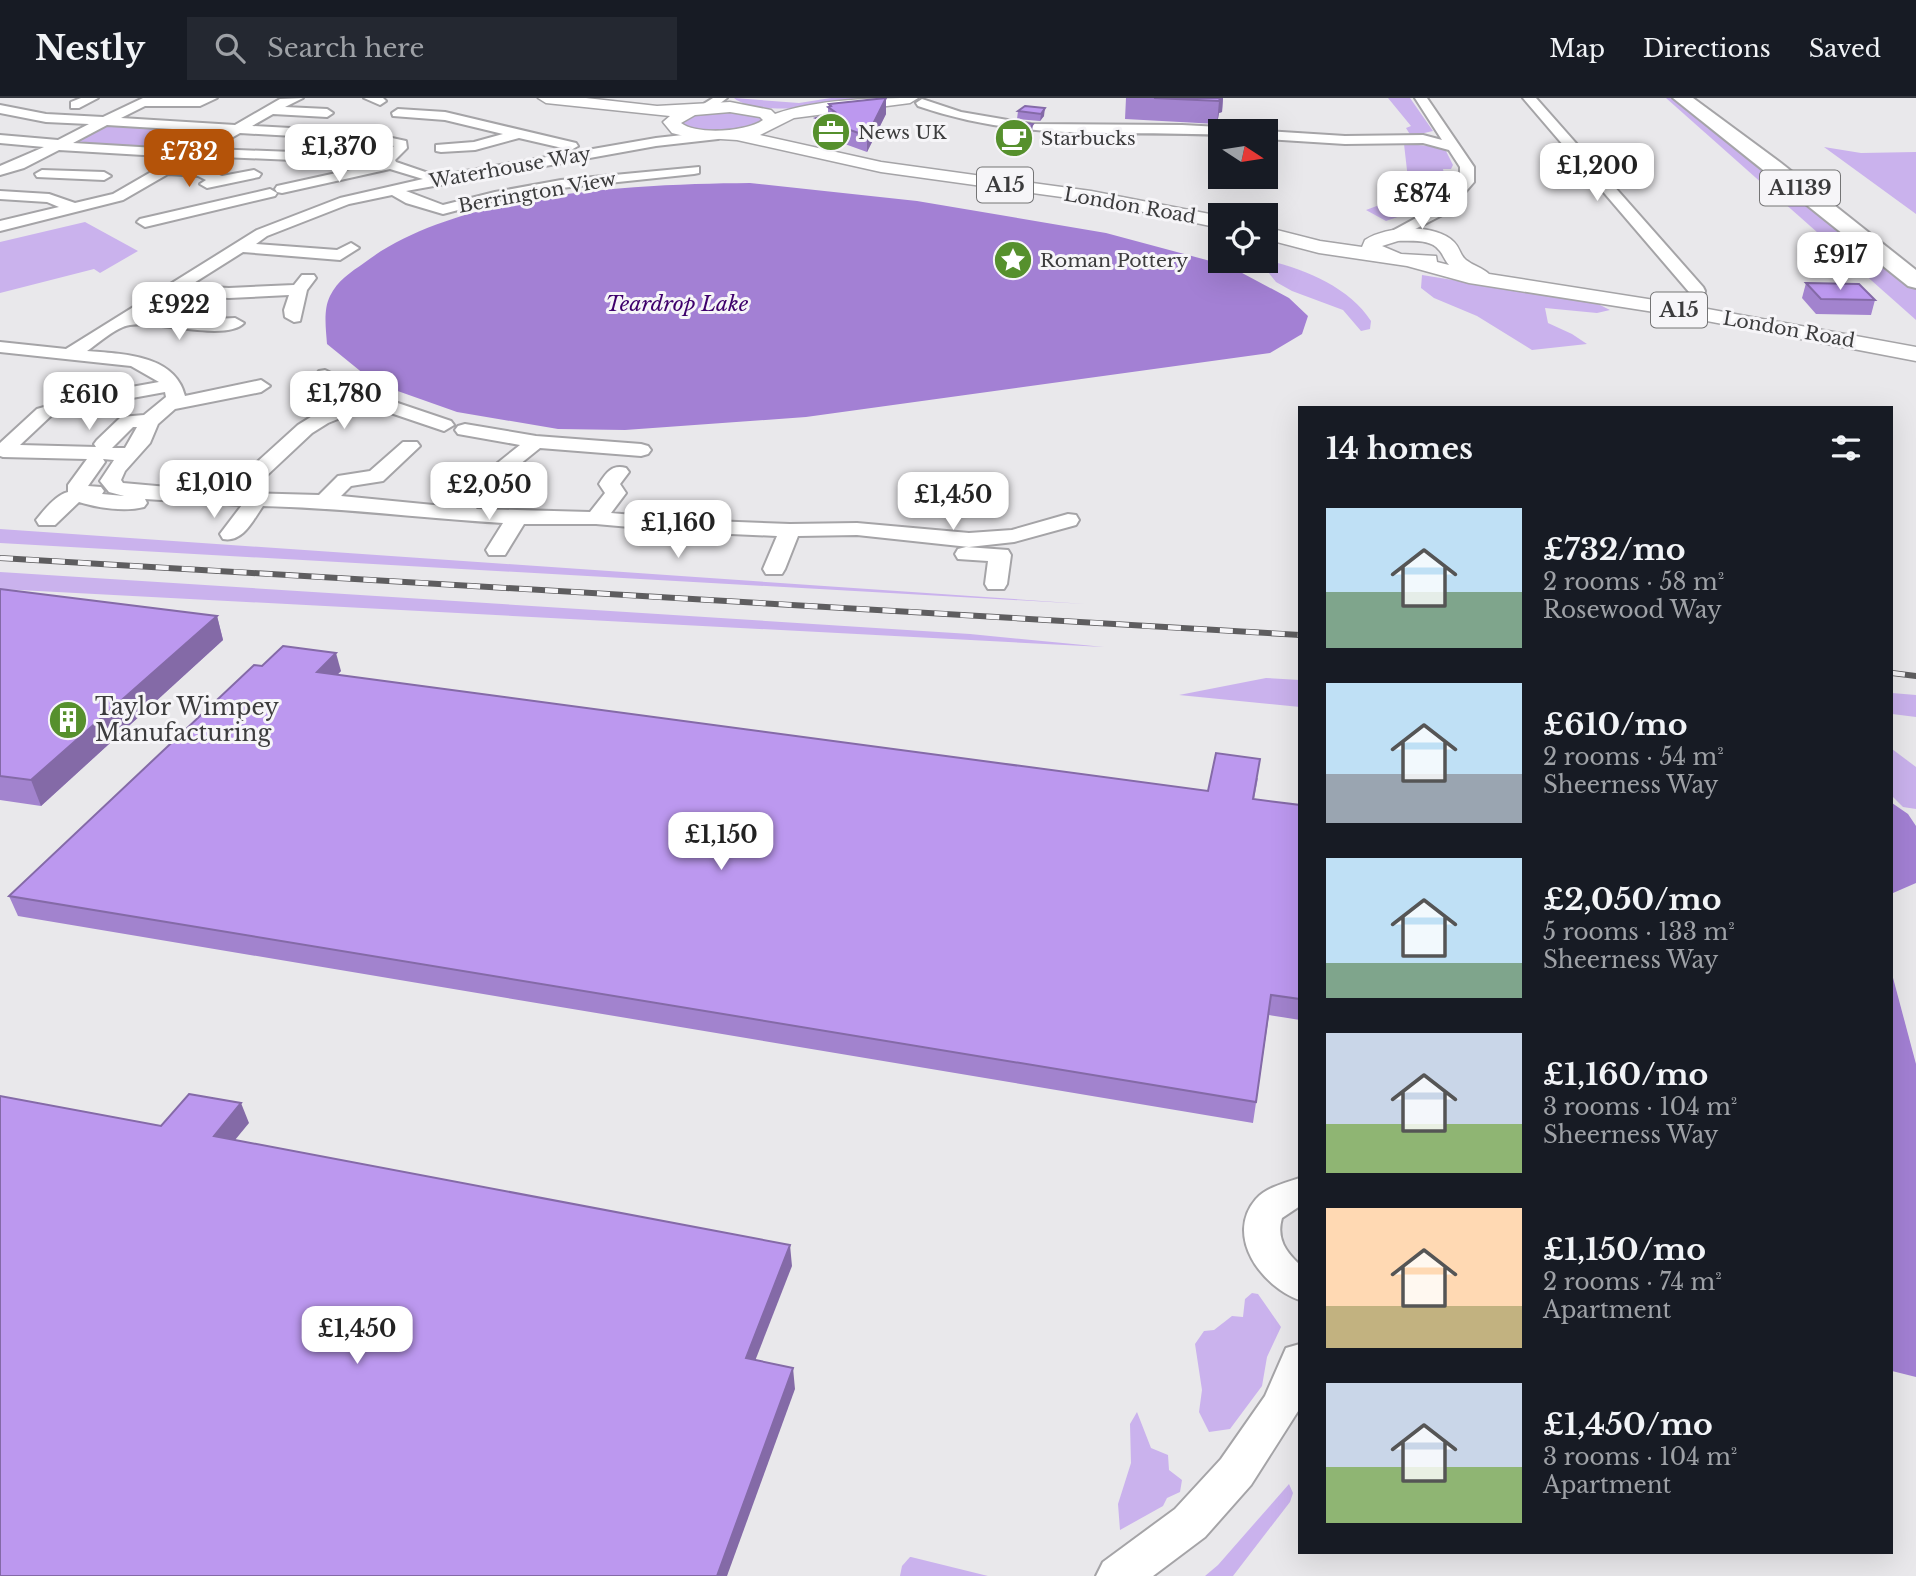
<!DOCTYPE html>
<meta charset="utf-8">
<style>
body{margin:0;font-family:"Libre Baskerville",serif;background:#242831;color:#f1f3f6;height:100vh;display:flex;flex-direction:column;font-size:26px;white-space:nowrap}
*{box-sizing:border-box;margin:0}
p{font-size:23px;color:#9ea1a6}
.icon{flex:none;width:38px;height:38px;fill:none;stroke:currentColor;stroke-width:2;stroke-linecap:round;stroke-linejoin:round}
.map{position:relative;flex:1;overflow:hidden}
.sheet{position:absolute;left:1298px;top:308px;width:595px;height:1148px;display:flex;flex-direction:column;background:#171b24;border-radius:0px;box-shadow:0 7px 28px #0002}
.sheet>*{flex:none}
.needle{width:46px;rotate:102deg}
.tools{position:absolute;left:1208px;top:21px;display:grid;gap:14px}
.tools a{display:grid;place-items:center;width:70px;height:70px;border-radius:0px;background:#171b24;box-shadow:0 7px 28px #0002;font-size:35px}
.price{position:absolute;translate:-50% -60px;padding:0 16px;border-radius:14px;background:#fff;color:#222;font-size:23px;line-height:46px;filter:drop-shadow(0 2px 4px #0008)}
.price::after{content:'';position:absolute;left:50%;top:42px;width:21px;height:16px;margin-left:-10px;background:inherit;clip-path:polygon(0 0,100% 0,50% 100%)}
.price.current{background:#b45309;color:#fff}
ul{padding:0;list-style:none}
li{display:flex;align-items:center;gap:21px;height:175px;padding:0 28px}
li span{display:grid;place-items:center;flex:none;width:196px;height:140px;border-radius:0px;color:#555}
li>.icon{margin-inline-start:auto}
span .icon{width:84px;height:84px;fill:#fffc;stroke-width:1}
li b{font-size:30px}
h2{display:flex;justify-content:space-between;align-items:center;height:84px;padding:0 28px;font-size:30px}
header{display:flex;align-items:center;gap:42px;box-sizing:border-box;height:98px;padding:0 35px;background:#171b24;border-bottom:2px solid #363941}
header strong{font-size:33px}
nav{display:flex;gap:38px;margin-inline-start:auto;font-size:24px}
.search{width:490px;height:63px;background:#242831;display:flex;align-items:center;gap:18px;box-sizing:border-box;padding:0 24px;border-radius:0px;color:#9ea1a6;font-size:26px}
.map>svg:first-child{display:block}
.green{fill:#cab2ed}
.water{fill:#a380d4}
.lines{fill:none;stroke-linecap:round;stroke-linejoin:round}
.minor-casing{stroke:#a5a4a7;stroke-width:4}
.major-casing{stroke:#a5a4a7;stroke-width:3}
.highway-casing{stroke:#a5a4a7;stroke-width:4}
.minor{fill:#fff;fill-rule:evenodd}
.major{fill:#fff;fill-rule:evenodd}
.highway{fill:#fff;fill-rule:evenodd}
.rail-casing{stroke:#5e5d5f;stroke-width:6}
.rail{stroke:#f6f5f8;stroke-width:4.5;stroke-dasharray:13;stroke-linecap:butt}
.wall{fill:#a283ce}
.shaded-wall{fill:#846aa7}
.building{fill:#bc98ef;stroke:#846aa7;stroke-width:2}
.labels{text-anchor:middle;stroke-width:6;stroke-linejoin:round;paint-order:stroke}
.far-poi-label{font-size:19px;fill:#3c3c3d;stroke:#f6f5f8;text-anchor:start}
.far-street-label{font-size:19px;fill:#3c3c3d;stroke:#f6f5f8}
.shield{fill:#f6f5f8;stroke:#747475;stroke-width:2}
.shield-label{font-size:21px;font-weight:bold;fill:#3c3c3d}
.far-water-label{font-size:21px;font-style:italic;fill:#3e006b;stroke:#f6f5f8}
.poi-label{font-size:23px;fill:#3c3c3d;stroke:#f6f5f8;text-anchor:start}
</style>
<header>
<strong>Nestly</strong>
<div class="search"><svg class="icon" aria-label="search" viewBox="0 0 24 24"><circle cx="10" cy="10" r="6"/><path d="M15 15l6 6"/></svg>Search here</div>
<nav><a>Map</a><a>Directions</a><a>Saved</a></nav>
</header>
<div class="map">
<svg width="1916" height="1478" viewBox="0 0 1916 1478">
<rect width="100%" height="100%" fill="#e9e8eb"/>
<g class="green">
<path d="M734 0 799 5 831 0H880C848 5 759 21 734 0Z"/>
<path d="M1388 0H1410L1433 33 1411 38 1406 30 1411 28Z"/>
<path d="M1666 0H1676L1916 189V222Z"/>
<path d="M725 12 762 19 763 23C744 40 705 35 684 28L682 24 690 17Z"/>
<path d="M108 27 221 34 189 52 68 47Z"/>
<path d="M1404 46 1444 49 1453 67 1451 71H1443L1444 76 1449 79 1451 89C1434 108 1409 115 1386 123L1366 112 1398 100 1412 91 1408 81Z"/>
<path d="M1824 49 1861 55 1916 54V116Z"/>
<path d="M85 124 138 153 100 175 94 171 0 195V144Z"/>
<path d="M1265 162C1303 170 1349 189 1371 223L1370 231 1361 233 1343 212 1292 193 1276 184 1268 174 1222 163Z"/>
<path d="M1422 177 1596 205 1610 212 1597 215 1545 210 1548 225 1572 236 1587 246 1532 252 1477 218 1434 200 1421 190Z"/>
<path d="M0 431 1085 506 0 445Z"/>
<path d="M0 474 970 536 1104 549 0 491Z"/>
<path d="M1266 580 1300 582V609L1179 597Z"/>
<path d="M1892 595 1916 597V619L1892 616Z"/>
<path d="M1892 651 1916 669V711L1903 709 1892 698Z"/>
<path d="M1252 1195 1258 1196 1281 1229 1267 1259 1262 1288 1230 1331 1209 1334 1199 1314 1202 1292 1195 1246 1204 1233 1214 1232 1232 1218 1243 1219 1245 1201Z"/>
<path d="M1137 1314 1151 1350 1168 1357 1169 1372 1182 1382 1180 1394 1167 1400 1163 1408 1120 1432 1118 1406 1131 1365 1130 1326Z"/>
<path d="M1289 1386 1293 1395 1290 1404 1233 1478H1205L1218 1467Z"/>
<path d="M910 1459H911L988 1478H900L902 1468Z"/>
</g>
<g class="water">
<path d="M750 85 917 103 1106 135 1229 168 1289 200 1308 218 1302 236 1270 255 806 319 625 332 558 331 457 314 375 285 327 246C326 231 323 212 330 198 337 183 351 174 364 165 457 94 636 86 750 85Z"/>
<path d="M1892 705 1908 716 1916 728V785L1893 795 1892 809Z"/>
<path d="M1892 876 1916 966V1279L1892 1273Z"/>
</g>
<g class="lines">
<g class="minor-casing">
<g id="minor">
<path d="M81 0H98L79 10H71V4Z"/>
<path d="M143 0H217L200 8H145L121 20 235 27 280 1 303 0 285 9 327 11 333 15 327 19 273 16 252 28 364 34 406 43 407 50 395 62 396 64 437 78 656 40 718 33 725 37 718 41 656 48 406 93 443 107 495 94 561 82 699 69V75L694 76 561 90 496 102 443 116 406 105 392 97 349 106 267 138 256 146 337 152 351 145 359 150 340 162 243 154 189 188 229 190 294 187 302 177H314L316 180 307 192 300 223 294 224 285 219 284 212 289 197 229 200 175 197 143 217 195 222 235 220 244 225C226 244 154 222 130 227 116 229 99 245 87 253 121 256 175 256 185 298L261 282 270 288 261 294 175 311 158 326 150 345 125 373 121 382 123 385 224 394 298 327 314 317 355 301 319 281 316 277 319 273 325 272 377 298 451 323 454 327 444 333 370 308 328 325 312 335 248 395 319 397 338 378 370 373 403 344H417L420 348 383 383 351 388 341 398 454 409 485 375 520 347 458 336 455 332 458 328 465 326 536 338 641 346 648 348 651 352 648 356 641 358 540 350 499 383 476 411 590 414 605 395 599 386C606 375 612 366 626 370L629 374 620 386 626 395 611 415 686 422 790 426 857 425 969 435 1012 432 1068 416 1076 417 1079 422 1076 427 1014 444 969 449 857 437 798 438 785 471 782 476H766L763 471 777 438 686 434 596 426H524L505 457H489L486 452 503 425C422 420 344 410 263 408 253 422 243 445 223 441L220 436 242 407 145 401 147 405 144 409C125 414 98 410 79 404L55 427H39L36 422C44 412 56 397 68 394V387L87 361 3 359 0 358V345L37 311 44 309 54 315 20 347 96 349 94 346 97 342 121 319 144 317 166 299 165 294 83 309 76 307 74 303 76 299 159 284 131 268 0 254V244L66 251 257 132 340 100 423 81 390 71 282 95 277 94 275 91 277 88 382 65 383 58 394 48 364 42 240 35 212 51 293 54 312 61 305 65 293 62 199 58 181 69 200 70 222 78 254 72 261 76 259 79 207 90 200 86 206 82 198 78 168 76 123 102 0 133V123L59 109 47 104 0 101V93L49 96 75 105 113 96 177 59 59 52 24 70 0 77V68L44 49 0 45V37L58 42 89 26 46 24 0 15V7L46 16 103 19ZM107 27 222 34 189 52 73 45ZM133 329H137L125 350H112ZM103 361 114 362 100 383 109 394 124 398 102 396 104 393 101 389 88 388 105 364Z"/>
<path d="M364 0H383L386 3 380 7Z"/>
<path d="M713 0H727L710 13H702V7Z"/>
<path d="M1415 0H1427L1474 69V84L1448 114 1396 141 1391 143 1383 138 1438 108 1460 83V69L1449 52 1423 45 1345 46 1265 41V33L1345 38 1423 37 1442 42Z"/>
<path d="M1523 0H1536L1703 189 1705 193 1702 212 1686 218 1680 217 1678 213 1688 206 1689 194Z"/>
<path d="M922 1 961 14 1031 26 1182 27 1220 29 1227 33H1220V37C1112 32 1022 44 918 8L916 5Z"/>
<path d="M398 11 445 14 576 45 578 48 571 52 519 40 475 52 441 54 436 53V47L474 44 503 36 445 22 393 18 392 15Z"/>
<path d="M42 72 104 74 111 78 104 82 37 79 35 76Z"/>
<path d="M270 91 277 95 275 98 145 129 137 124 140 121Z"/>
<path d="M966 449 1008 452 1011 457 1007 486 1004 491H988L985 486 988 463 958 461 955 456 958 451Z"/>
<path d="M1300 1080V1108L1282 1120C1276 1141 1286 1154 1300 1167V1202C1262 1189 1224 1138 1256 1101 1267 1089 1285 1085 1300 1080Z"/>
<path d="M1300 1246V1310L1251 1387 1205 1439 1153 1478H1096L1103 1464 1175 1411 1221 1361 1265 1298 1286 1250Z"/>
</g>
</g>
<g class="major-casing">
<g id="major">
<path d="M538 0H586L657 8 730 4 771 12 775 16C817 1 873 0 918 0L910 5 794 20 760 37 881 64 1091 93 1220 118V130L1091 103 881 74 737 42 688 39 672 35 663 24 670 18 546 5ZM730 14 760 19 763 22C747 34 696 37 681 25L695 17Z"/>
<path d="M1265 129 1320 143 1362 149 1365 142C1387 128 1434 125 1454 144 1460 150 1460 157 1466 162 1474 168 1483 170 1489 176L1686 207 1916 249V263L1686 219 1469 185 1407 168 1319 155 1265 141ZM1398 143C1410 143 1431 141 1439 152 1443 156 1445 163 1449 167L1437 164 1436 158 1401 156 1382 148Z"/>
</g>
</g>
<g class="highway-casing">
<path id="highway" d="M1673 0H1693L1781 65 1916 172V190L1908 188Z"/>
</g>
<use href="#minor" class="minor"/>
<use href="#major" class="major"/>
<use href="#highway" class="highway"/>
<g class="rail-casing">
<g id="rail">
<path d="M0 460 1300 537"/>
<path d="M1892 575 1916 578"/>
</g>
</g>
<use href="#rail" class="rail"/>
</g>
<g class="wall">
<path d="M886 0V16L867 54 817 36 816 20 828 16V9H829V6Z"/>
<path d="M1126 0H1223L1222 14 1219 15 1217 26 1125 21Z"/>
<path d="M1025 8 1044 18 1040 23 1017 21 1018 13Z"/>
<path d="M999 34H1032L1026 44 999 42Z"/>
<path d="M1806 185 1875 202 1871 217 1816 216 1802 200Z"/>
<path d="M0 491 217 518 223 542 41 708 0 702Z"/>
<path d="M262 568 341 573 337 577 1208 693 1258 680 1254 701 1300 707V922L1269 917 1253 1025 18 818 9 798Z"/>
</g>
<g class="shaded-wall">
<path d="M886 0V16L867 54V38Z"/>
<path d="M1207 0H1223L1222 14 1219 15 1217 26 1219 3Z"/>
<path d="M1045 10 1044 18 1040 23 1041 16Z"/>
<path d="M1033 26 1032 34 1026 44V35Z"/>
<path d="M217 518 223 542 41 708 31 682Z"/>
<path d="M336 555 341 573 322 592 317 574Z"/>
<path d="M241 1005 249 1025 221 1059 214 1038Z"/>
<path d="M790 1147 792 1168 748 1281 746 1260Z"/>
<path d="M793 1270 795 1291 727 1478H717Z"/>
</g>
<g class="building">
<path d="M886 0 867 38 816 20 835 14 828 9 831 8 829 6Z"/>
<path d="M1154 0H1220L1219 3Z"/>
<path d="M1025 8 1045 10 1041 16 1018 13Z"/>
<path d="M1007 23 1033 26 1026 35 999 34Z"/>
<path d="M1806 185 1859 186 1875 202 1821 201Z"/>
<path d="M0 491 217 518 31 682 0 678Z"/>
<path d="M283 548 336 555 317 574 1208 693 1216 655 1260 661 1253 701 1300 707V901L1271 897 1256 1004 9 798 254 567 262 568Z"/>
<path d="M189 996 241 1005 214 1038 790 1147 746 1260 793 1270 717 1478H0V998L161 1028Z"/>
</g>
<defs>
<g id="office-disc" transform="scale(2.0125)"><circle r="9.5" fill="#56902d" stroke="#f6f5f8"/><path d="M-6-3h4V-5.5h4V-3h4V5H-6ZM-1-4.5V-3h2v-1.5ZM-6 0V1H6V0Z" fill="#fff"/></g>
<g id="cafe-disc" transform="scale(2.0125)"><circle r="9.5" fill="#56902d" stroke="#f6f5f8"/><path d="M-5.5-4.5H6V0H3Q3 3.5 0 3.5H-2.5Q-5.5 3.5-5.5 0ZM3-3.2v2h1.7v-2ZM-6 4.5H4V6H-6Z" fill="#fff"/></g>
<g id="sight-disc" transform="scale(2.0125)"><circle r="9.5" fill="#56902d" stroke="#f6f5f8"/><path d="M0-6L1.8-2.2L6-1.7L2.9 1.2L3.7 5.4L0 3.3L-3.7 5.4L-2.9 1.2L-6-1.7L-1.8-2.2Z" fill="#fff"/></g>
<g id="building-disc" transform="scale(2.0125)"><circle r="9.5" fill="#56902d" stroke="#f6f5f8"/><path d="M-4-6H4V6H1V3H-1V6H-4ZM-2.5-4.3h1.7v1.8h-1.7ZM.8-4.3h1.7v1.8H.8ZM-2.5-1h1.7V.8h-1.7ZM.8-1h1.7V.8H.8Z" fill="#fff"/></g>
</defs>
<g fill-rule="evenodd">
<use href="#office-disc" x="831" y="34"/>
<use href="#cafe-disc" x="1014" y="40"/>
<use href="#sight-disc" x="1013" y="162"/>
<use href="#building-disc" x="68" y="622"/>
</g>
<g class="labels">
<g class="far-poi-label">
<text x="858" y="41">News UK</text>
<text x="1041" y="47">Starbucks</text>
<text x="1040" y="169">Roman Pottery</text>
</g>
<g class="far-street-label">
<text transform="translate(510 69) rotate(-10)" y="7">Waterhouse Way</text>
<text transform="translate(537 94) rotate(-10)" y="7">Berrington View</text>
<text transform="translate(1130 107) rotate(10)" y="7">London Road</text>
<text transform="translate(1789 231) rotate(10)" y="7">London Road</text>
</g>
<g class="shield">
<rect x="977" y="69.5" width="56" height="35" rx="5"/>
<rect x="1760" y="72.5" width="80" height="35" rx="5"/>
<rect x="1651" y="194.5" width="56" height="35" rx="5"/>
</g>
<g class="shield-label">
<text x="1005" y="94">A15</text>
<text x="1800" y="97">A1139</text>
<text x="1679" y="219">A15</text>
</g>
<g class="far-water-label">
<text x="677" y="213">Teardrop Lake</text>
</g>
<g class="poi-label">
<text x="95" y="617">Taylor Wimpey<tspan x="95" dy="26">Manufacturing</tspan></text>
</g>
</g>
</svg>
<div class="tools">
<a><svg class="needle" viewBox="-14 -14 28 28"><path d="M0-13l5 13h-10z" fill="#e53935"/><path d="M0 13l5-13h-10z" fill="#9ea1a6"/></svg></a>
<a><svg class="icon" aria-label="locate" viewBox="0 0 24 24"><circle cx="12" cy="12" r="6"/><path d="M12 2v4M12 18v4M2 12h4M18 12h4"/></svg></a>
</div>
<b class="price" style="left:339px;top:86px">£1,370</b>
<b class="price current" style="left:189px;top:91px">£732</b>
<b class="price" style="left:1597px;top:105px">£1,200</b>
<b class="price" style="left:1422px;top:133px">£874</b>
<b class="price" style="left:1840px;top:194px">£917</b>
<b class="price" style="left:179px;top:244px">£922</b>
<b class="price" style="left:344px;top:333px">£1,780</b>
<b class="price" style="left:89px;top:334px">£610</b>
<b class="price" style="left:214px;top:422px">£1,010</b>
<b class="price" style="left:489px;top:424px">£2,050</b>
<b class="price" style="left:953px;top:434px">£1,450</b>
<b class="price" style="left:678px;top:462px">£1,160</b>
<b class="price" style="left:721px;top:774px">£1,150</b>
<b class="price" style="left:357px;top:1268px">£1,450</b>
<section class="sheet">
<h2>14 homes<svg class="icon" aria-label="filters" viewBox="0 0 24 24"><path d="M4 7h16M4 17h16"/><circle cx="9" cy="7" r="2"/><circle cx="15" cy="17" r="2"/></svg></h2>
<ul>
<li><span style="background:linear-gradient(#bfe0f5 60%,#7fa58c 0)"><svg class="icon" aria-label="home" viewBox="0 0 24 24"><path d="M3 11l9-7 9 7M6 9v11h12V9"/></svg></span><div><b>£732/mo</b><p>2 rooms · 58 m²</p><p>Rosewood Way</p></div></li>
<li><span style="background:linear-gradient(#bfe0f5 65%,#9aa5b1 0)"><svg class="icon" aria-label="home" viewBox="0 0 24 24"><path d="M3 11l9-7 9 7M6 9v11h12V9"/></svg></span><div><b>£610/mo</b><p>2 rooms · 54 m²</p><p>Sheerness Way</p></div></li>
<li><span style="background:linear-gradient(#bfe0f5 75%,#7fa58c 0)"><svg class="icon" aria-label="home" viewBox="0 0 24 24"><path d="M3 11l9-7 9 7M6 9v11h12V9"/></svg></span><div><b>£2,050/mo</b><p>5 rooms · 133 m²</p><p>Sheerness Way</p></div></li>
<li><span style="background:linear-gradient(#c9d6e8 65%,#8fb573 0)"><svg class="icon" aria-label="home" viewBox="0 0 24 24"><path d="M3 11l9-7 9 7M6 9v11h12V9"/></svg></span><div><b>£1,160/mo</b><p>3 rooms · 104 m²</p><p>Sheerness Way</p></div></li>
<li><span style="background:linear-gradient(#ffd9b3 70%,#c2b280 0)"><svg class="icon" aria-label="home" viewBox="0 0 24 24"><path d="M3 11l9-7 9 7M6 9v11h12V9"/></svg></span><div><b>£1,150/mo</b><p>2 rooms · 74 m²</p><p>Apartment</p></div></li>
<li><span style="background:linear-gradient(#c9d6e8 60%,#8fb573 0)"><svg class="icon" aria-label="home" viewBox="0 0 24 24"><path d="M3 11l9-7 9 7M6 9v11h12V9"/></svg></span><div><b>£1,450/mo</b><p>3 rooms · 104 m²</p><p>Apartment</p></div></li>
</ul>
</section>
</div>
